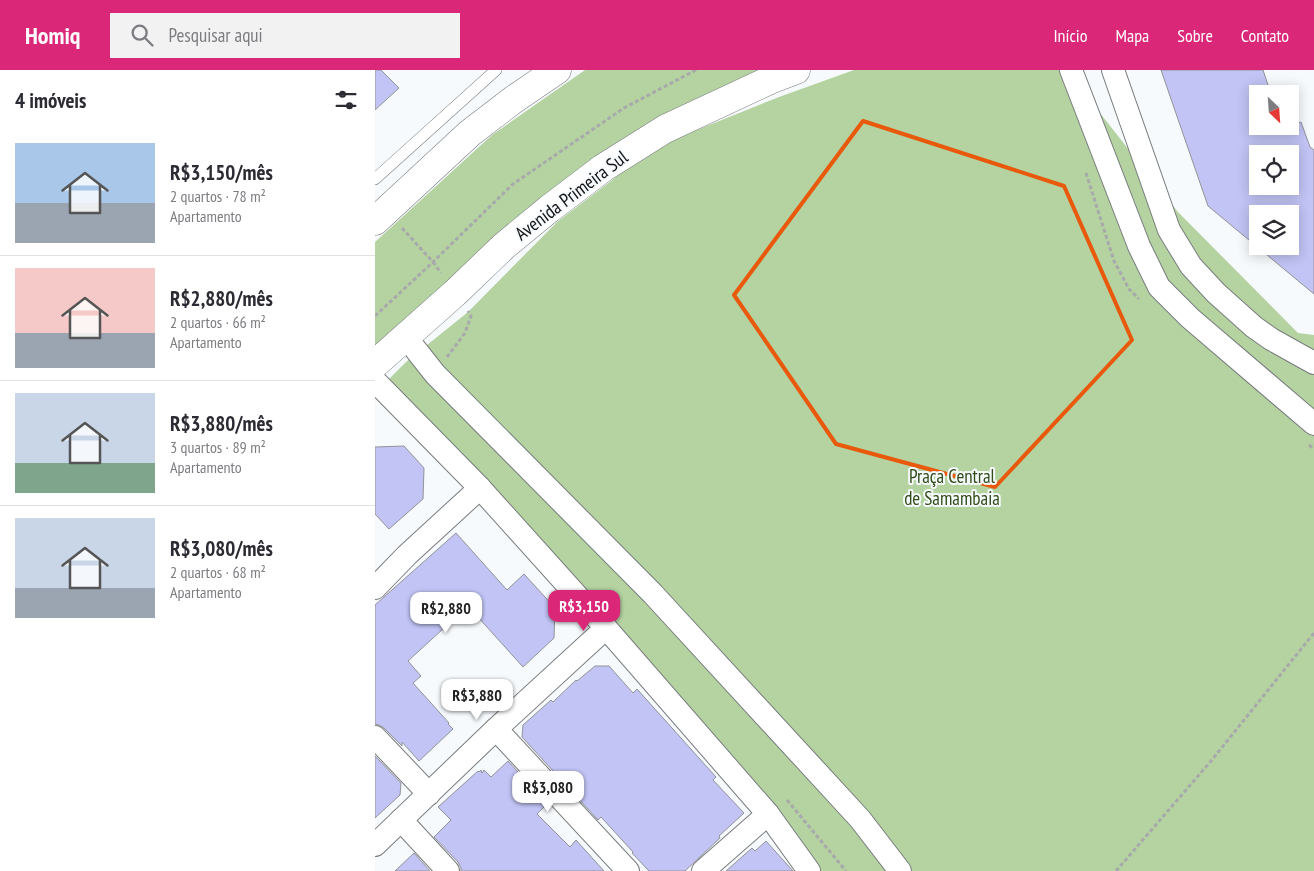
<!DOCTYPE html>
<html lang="pt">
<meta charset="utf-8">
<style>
body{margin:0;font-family:"PT Sans Narrow",sans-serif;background:#f2f2f3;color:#2b2b33;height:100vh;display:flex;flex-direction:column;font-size:19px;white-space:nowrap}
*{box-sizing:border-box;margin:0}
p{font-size:16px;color:#7c7c81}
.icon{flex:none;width:28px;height:28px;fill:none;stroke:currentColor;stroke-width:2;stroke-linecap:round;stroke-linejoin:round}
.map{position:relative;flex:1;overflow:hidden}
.drawer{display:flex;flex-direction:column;background:#fff;width:375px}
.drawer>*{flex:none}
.needle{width:32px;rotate:155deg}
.controls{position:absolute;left:874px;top:15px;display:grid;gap:10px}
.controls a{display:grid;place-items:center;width:50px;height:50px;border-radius:0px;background:#fff;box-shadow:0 2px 12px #0003;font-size:25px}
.price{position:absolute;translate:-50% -42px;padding:0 11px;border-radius:10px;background:#fff;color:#222;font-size:16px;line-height:32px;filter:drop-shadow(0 1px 2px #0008)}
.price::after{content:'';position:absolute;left:50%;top:30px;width:15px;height:11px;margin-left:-8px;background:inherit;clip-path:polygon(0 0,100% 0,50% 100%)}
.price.current{background:#db2777;color:#fff}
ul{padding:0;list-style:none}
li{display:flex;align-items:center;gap:15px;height:125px;padding:0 15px}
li+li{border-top:1px solid #e1e1e2}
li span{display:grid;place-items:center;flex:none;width:140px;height:100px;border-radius:0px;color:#555}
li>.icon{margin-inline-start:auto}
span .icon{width:60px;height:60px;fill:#fffc;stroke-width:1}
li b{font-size:21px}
h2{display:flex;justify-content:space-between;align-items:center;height:60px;padding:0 15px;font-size:21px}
header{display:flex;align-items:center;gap:30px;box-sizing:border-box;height:70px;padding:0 25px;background:#db2777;color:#fff}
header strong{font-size:24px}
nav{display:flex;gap:28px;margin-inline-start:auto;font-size:18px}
.search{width:350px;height:45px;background:#f2f2f3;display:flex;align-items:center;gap:12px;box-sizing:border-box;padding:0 18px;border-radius:0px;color:#7c7c81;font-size:19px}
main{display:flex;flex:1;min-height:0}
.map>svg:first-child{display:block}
.green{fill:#b4d3a1}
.building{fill:#c1c4f4;stroke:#929396;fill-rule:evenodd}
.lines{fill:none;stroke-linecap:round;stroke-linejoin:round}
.service-casing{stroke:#797c7e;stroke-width:12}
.minor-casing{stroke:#797c7e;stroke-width:24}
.secondary-casing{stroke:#797c7e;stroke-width:29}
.path{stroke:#a7a9ab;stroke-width:3;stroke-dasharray:4 2.5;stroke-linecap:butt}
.service{stroke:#fff;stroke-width:11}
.minor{stroke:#fff;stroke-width:22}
.secondary{stroke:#fff;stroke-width:28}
.marked{fill:none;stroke:#e8590c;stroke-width:4;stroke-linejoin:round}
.labels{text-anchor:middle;stroke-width:4;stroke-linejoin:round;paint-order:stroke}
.street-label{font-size:19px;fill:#121314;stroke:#f7fafd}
.park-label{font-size:19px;fill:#2f4c19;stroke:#f7fafd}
</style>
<header>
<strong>Homiq</strong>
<div class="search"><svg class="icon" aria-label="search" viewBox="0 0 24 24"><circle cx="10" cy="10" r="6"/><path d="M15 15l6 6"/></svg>Pesquisar aqui</div>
<nav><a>Início</a><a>Mapa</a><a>Sobre</a><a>Contato</a></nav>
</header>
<main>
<section class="drawer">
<h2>4 imóveis<svg class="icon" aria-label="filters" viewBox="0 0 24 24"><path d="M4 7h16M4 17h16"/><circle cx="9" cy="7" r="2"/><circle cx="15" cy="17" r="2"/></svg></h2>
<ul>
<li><span style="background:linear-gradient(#a9c7e8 60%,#9aa5b1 0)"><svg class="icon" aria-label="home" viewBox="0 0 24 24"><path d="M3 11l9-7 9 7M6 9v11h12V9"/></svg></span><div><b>R$3,150/mês</b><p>2 quartos · 78 m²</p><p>Apartamento</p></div></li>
<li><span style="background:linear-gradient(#f6c9c9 65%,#9aa5b1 0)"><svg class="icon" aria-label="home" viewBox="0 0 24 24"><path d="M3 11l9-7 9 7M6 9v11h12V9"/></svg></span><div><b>R$2,880/mês</b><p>2 quartos · 66 m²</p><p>Apartamento</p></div></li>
<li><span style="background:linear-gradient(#c9d6e8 70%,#7fa58c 0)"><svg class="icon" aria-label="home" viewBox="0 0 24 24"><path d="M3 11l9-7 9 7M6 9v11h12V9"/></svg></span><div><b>R$3,880/mês</b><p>3 quartos · 89 m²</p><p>Apartamento</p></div></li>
<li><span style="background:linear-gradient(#c9d6e8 70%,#9aa5b1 0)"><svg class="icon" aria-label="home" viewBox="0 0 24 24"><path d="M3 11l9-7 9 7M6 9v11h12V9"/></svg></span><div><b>R$3,080/mês</b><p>2 quartos · 68 m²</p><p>Apartamento</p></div></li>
</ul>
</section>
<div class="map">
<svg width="939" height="801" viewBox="0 0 939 801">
<rect width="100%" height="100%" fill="#f7fafd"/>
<g class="green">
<path d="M210 0H403L270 62 0 290V172L117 65Z"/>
<path d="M479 0H691L803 142 923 263 939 265V801H434L228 559 90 419 11 312 31 292 93 242 182 152 282 76 404 27Z"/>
</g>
<g class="building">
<path d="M0 0H6L24 18 0 40Z"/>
<path d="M786 0H888L896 24H882V56L911 57 926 52 935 77 939 80V224L833 136ZM882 84H915V116H882ZM882 144H915V176H882Z"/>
<path d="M29 376 49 398 48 429 14 459 0 444V377Z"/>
<path d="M81 463 132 520 149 504 180 538 179 568 148 597 93 536 33 591 46 606 38 613 74 653 73 654 78 659 44 691 27 672V676L9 658 4 655 0 654V535Z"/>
<path d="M220 596H234L258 623 262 619 341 707 338 710 369 743 344 766 345 768 310 801H274L257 783 258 782 226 747 223 750 147 667 148 655 176 630 178 632 201 610 202 611Z"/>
<path d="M0 686 26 713 25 725 0 748Z"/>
<path d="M133 691 172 734 162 744 195 777 201 770 229 801H86V798L83 792 59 767 76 750 63 737 103 701 104 702 106 700 107 703 109 700 116 707Z"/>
<path d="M391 771 418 801H351L377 778 380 781Z"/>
<path d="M39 783 55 801H20Z"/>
</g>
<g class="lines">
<g class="service-casing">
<path id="service" d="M0 109 121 0"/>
</g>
<g class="minor-casing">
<g id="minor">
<path d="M696 0 764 176 784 217 815 248 939 354"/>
<path d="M738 0 794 160 816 196 841 223 879 257 896 269 939 293"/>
<path d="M30 266 60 304 278 524 485 749 525 801"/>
<path d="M0 311 105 418 231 558 393 744 434 801"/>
<path d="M0 518 32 485 105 418"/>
<path d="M121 659 253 801"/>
<path d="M0 667 54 724"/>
<path d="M26 750 73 801"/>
<path d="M0 775 121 659 231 558"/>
<path d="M328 801 393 744"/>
</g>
</g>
<g class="secondary-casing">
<g id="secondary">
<path d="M0 151 95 63 138 30 182 0"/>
<path d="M0 294 80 223 129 176 174 139 228 98 290 59 395 10 421 0"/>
</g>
</g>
<g class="path">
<path d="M711 103 739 191 754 219 764 229"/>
<path d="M27 158 58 192"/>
<path d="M58 192 66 203"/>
<path d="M0 246 58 192 138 114 249 38 321 0"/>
<path d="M72 287 90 263 96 246 93 241"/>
<path d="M934 375 939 379"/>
<path d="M412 730 471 801"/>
<path d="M741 801 836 691 939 563"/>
</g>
<use href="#service" class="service"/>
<use href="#minor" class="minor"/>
<use href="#secondary" class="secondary"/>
</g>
<path class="marked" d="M488 51 689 116 757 270 620 417 461 374 359 225Z"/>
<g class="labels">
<g class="street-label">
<text transform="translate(196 125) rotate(-37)" y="7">Avenida Primeira Sul</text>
</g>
<g class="park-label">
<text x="577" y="413">Praça Central<tspan x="577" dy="22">de Samambaia</tspan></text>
</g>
</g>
</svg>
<div class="controls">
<a><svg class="needle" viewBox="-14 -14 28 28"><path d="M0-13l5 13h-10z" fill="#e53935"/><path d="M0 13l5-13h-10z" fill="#7c7c81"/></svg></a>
<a><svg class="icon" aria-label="locate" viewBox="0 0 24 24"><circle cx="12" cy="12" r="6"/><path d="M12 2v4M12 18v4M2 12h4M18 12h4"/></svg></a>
<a><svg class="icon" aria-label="layers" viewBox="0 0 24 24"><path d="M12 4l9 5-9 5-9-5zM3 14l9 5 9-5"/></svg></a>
</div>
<b class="price current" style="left:209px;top:562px">R$3,150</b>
<b class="price" style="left:71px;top:564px">R$2,880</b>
<b class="price" style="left:102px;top:651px">R$3,880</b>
<b class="price" style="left:173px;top:743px">R$3,080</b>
</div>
</main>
